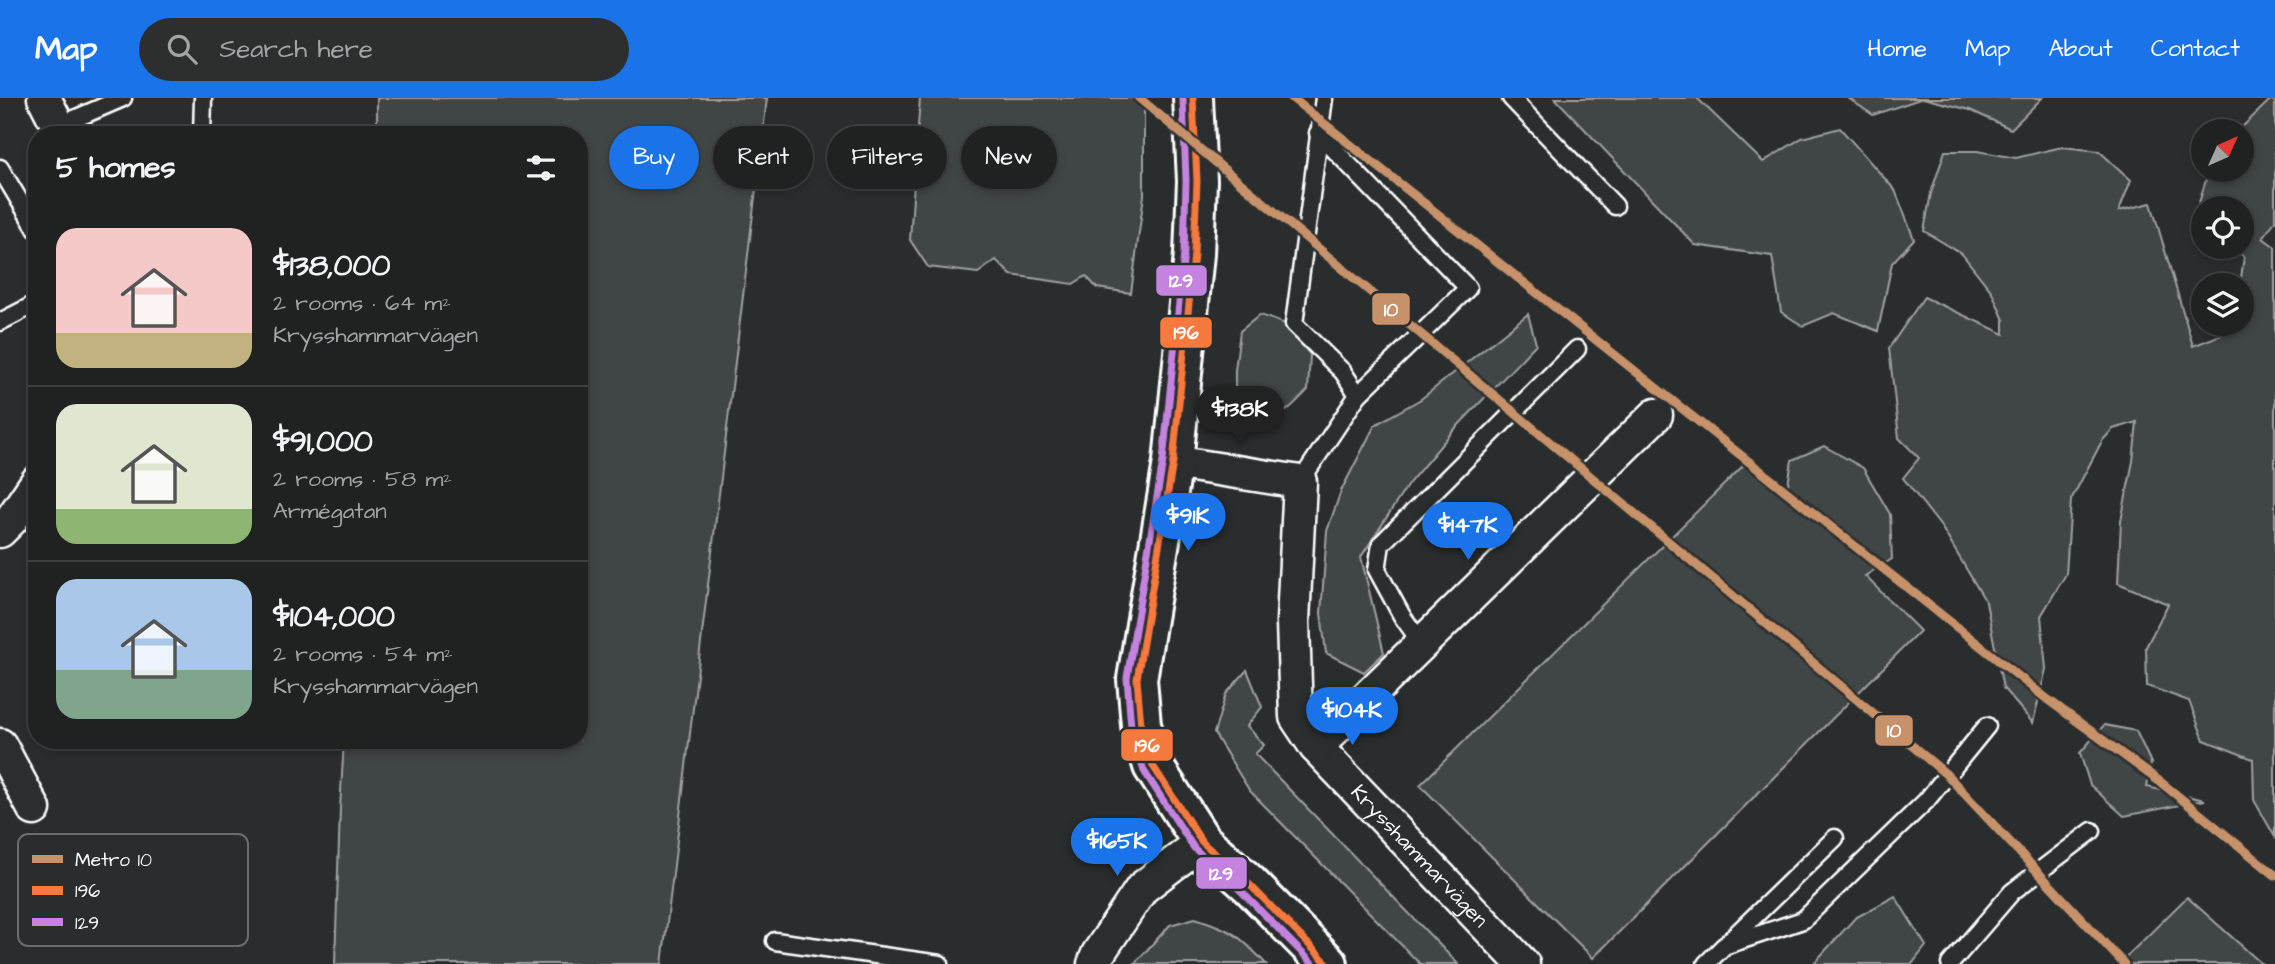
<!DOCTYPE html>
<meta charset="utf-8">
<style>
body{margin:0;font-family:"Architects Daughter",sans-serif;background:#2d2f2f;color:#f1f3f6;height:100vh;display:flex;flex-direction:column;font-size:26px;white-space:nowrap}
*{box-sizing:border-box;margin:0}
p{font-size:23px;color:#a2a4a5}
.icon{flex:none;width:38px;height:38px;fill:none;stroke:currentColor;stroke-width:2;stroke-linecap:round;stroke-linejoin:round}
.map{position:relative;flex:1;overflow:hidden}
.details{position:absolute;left:28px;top:28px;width:560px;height:623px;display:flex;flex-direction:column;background:#202222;border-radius:28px;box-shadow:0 4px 10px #0003,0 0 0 2px #3d3f40}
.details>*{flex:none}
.guide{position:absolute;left:609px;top:28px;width:665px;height:63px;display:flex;gap:14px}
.needle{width:46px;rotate:45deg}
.buttons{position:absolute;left:2191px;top:21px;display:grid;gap:14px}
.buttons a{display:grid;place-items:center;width:63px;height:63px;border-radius:50%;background:#202222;box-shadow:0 4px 10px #0003,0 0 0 2px #3d3f40;font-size:35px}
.price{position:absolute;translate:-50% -60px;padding:0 16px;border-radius:24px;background:#1a73e8;color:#fff;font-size:23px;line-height:46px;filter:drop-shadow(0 2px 4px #0008)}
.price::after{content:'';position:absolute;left:50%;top:42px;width:21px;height:16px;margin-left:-10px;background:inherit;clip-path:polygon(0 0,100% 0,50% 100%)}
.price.current{background:#222;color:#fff}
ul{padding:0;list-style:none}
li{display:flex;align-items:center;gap:21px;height:175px;padding:0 28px}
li+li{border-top:2px solid #3d3f40}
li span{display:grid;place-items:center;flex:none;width:196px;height:140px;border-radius:21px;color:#555}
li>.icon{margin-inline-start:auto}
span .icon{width:84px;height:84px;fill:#fffc;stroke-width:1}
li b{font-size:30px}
h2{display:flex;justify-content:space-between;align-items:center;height:84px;padding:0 28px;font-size:30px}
.pill{padding:0 24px;border-radius:32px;background:#202222;box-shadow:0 4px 10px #0003,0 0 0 2px #3d3f40;font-size:24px;line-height:63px}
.pill.current{background:#1a73e8;color:#fff}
header{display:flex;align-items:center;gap:42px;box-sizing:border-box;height:98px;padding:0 35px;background:#1a73e8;color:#fff}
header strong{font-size:33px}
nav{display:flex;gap:38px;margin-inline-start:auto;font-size:24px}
.search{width:490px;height:63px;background:#2d2f2f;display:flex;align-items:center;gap:18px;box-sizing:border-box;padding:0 24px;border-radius:38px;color:#a2a4a5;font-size:26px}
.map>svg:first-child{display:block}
.green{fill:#414445;stroke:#a0a2a2;stroke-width:2}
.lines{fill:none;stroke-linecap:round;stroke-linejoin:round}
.service-casing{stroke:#fff;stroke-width:21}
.minor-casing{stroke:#fff;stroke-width:37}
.tertiary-casing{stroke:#fff;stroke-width:44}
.service{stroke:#2a2d2e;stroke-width:16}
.minor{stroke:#2a2d2e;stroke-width:32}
.tertiary{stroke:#2a2d2e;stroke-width:38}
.bus-1-casing{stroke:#2a2d2e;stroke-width:12}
.bus-2-casing{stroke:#2a2d2e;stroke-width:12}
.bus-1{stroke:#f6793e;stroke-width:7}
.bus-2{stroke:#c483df;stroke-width:7}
.metro-1-casing{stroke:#2a2d2e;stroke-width:14}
.metro-1{stroke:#c7916a;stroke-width:9}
.labels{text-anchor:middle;stroke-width:6;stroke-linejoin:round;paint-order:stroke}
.street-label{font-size:21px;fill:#fff;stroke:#2a2d2e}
.key{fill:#2a2d2e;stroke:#6a6c6d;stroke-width:2}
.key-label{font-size:19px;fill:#fff}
.line-badge{stroke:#2a2d2e;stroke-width:2.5}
.badge-label{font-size:19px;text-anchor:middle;font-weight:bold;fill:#fff}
</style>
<header>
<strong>Map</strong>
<div class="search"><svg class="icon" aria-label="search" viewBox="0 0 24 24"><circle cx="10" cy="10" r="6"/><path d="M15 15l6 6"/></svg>Search here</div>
<nav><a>Home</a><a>Map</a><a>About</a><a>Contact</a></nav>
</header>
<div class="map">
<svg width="2275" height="866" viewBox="0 0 2275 866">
<rect width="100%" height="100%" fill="#2a2d2e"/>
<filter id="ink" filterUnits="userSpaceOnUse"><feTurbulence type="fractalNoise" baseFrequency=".0143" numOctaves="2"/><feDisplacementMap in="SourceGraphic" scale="14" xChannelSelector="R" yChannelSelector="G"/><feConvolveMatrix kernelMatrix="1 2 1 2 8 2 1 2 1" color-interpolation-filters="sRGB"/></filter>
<g filter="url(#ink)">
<g class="green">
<path d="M377 0H767L662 866H335L340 711 344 642H579V37H377Z"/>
<path d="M920 0H1144V97L1131 195 1097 190 1086 178 1073 186 1011 177 996 162 978 175 928 169 910 142Z"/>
<path d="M1555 0H1697L1763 64 1802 40 1840 30 1895 92 1914 141 1892 165 1878 233 1834 215 1803 228 1781 214 1772 158 1695 147Z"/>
<path d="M1848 0H2042L2011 31 1970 12 1923 0 1873 17Z"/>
<path d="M2270 2 2275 3V123L2263 140 2275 149V739L2254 702 2253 661 2204 642 2189 603 2147 588 2146 549 2168 506 2118 485 2121 423 2133 363 2137 324 2113 331 2102 343 2071 402 2066 476 2041 518 2046 571 2033 625 2003 590 1986 504 1942 430 1903 380 1919 360 1899 340 1889 250 1924 199 2004 236V222L1992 194 1962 156 1924 133 1931 95 1945 53H1977L2016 60 2062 49 2099 53 2131 82 2119 113 2151 105 2193 248 2231 233 2232 226H2242V187H2240L2244 159 2234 149H2242V110H2203V114L2198 108 2209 72H2242V33H2238Z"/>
<path d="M1528 216 1536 246 1452 334 1409 385 1361 459 1384 555 1364 574 1326 555 1321 515 1327 433 1341 393 1375 327 1421 301Z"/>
<path d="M1260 217 1286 226 1310 257 1308 292C1275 326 1277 324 1235 304V272L1240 233Z"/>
<path d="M1824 348 1863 370 1890 416 1892 461 1865 478 1920 533 1593 860 1420 687 1749 362 1786 399 1792 362Z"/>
<path d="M1247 572 1262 609 1247 628 1264 647 1255 656 1458 866H1420L1249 692 1214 635 1226 596Z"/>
<path d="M2104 627 2136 633 2151 665 2147 689 2205 702 2124 718 2090 687 2080 655Z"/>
<path d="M1895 798 1926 848 1912 866H1813L1855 820Z"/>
<path d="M2187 799 2262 866H2119Z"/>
<path d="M1195 820C1233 832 1239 837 1266 866H1134L1170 827Z"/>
</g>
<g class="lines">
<g class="service-casing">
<g id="service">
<path d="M1324 0 1294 226 1343 274 1358 297"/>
<path d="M1511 0 1615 108"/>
<path d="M58 28 123 0"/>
<path d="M202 37 203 0"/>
<path d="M0 70 37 132"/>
<path d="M0 224 37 205"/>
<path d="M1300 384 1358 297 1468 190 1318 35"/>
<path d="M1422 546 1402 518 1377 472 1381 446 1577 251"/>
<path d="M775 843 940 866"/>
<path d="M1728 844 1835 740"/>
<path d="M1706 866 1724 848 1803 822 1926 703 1987 628"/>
<path d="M1950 866 2012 794 2092 733"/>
</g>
</g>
<g class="minor-casing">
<g id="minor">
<path d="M44 0 63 37"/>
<path id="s1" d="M1173 364 1300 384 1293 523 1296 619 1316 649 1523 866"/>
<path d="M0 433 11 422 37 384"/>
<path d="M0 647 34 711"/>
<path d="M1316 649 1656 317"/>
<path d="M1094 866 1098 856 1142 790 1202 744"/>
</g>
</g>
<g class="tertiary-casing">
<path id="tertiary" d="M1193 0 1197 83 1194 156 1173 364 1137 581 1141 627 1153 668 1202 744 1249 786 1328 866"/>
</g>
<use href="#service" class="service"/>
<use href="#minor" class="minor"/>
<use href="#tertiary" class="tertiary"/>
<g class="bus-1-casing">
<path id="bus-1" d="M1193 0 1197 83 1194 156 1173 364 1137 581 1141 627 1153 668 1202 744 1249 786 1328 866"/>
</g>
<g class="bus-2-casing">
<path id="bus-2" d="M1183 1 1186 83 1184 155 1163 363 1127 580 1131 629 1144 673 1194 750 1242 794 1313 866"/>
</g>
<use href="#bus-1" class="bus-1"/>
<use href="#bus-2" class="bus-2"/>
<g class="metro-1-casing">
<g id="metro-1">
<path d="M1139 0 1947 677 2124 866"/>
<path d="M1292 0 2047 601 2163 686 2275 777"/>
</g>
</g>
<use href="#metro-1" class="metro-1"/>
</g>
</g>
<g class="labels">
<g class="street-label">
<text dy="7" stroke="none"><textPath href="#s1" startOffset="550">Krysshammarvägen</textPath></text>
</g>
</g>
<rect x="18" y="736" width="230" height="112" rx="10" class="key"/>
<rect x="32" y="757" width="31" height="8" fill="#c7916a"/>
<rect x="32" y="788" width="31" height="9" fill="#f6793e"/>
<rect x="32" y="820" width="31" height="8" fill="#c483df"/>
<g class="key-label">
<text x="75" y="768">Metro 10</text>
<text x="75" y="799">196</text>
<text x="75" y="831">129</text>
</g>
<g class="line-badge">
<rect x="1155" y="166" width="53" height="33" rx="7" fill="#c483df"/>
<rect x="1371" y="194" width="40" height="34" rx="7" fill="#c7916a"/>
<rect x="1159" y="218" width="54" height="33" rx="7" fill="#f6793e"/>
<rect x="1874" y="616" width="40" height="33" rx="7" fill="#c7916a"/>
<rect x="1120" y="630" width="54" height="34" rx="7" fill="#f6793e"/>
<rect x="1195" y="758" width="53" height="34" rx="7" fill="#c483df"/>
</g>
<g class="badge-label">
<text x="1181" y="189">129</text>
<text x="1391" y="218">10</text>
<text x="1186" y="241">196</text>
<text x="1894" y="639">10</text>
<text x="1147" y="654">196</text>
<text x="1221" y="782">129</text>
</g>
</svg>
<div class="buttons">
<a><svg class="needle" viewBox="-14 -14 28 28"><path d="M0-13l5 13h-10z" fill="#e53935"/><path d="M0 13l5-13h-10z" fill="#a2a4a5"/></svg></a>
<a><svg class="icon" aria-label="locate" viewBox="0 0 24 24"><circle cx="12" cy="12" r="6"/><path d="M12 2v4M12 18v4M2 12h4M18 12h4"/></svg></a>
<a><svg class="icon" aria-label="layers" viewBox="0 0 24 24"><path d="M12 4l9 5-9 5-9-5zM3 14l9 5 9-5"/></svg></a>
</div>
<b class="price current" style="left:1240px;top:348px">$138K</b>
<b class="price" style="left:1188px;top:455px">$91K</b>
<b class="price" style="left:1468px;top:464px">$147K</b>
<b class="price" style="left:1352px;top:649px">$104K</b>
<b class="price" style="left:1117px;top:780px">$165K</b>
<div class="guide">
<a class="pill current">Buy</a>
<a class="pill">Rent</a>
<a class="pill">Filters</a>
<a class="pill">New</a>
</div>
<section class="details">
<h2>5 homes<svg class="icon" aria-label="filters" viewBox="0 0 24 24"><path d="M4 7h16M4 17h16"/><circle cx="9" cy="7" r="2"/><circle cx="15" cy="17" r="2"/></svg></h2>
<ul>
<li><span style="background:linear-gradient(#f6c9c9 75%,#c2b280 0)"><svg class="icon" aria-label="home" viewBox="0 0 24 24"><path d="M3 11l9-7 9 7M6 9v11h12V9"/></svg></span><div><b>$138,000</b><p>2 rooms · 64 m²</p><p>Krysshammarvägen</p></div></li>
<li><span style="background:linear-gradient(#dfe7d0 75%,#8fb573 0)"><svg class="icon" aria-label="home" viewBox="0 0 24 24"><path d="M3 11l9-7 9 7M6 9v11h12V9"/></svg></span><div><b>$91,000</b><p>2 rooms · 58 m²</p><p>Armégatan</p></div></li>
<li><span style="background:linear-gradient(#a9c7e8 65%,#7fa58c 0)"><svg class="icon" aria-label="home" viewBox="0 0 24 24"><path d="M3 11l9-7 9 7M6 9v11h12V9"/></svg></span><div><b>$104,000</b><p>2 rooms · 54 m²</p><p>Krysshammarvägen</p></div></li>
</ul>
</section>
</div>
